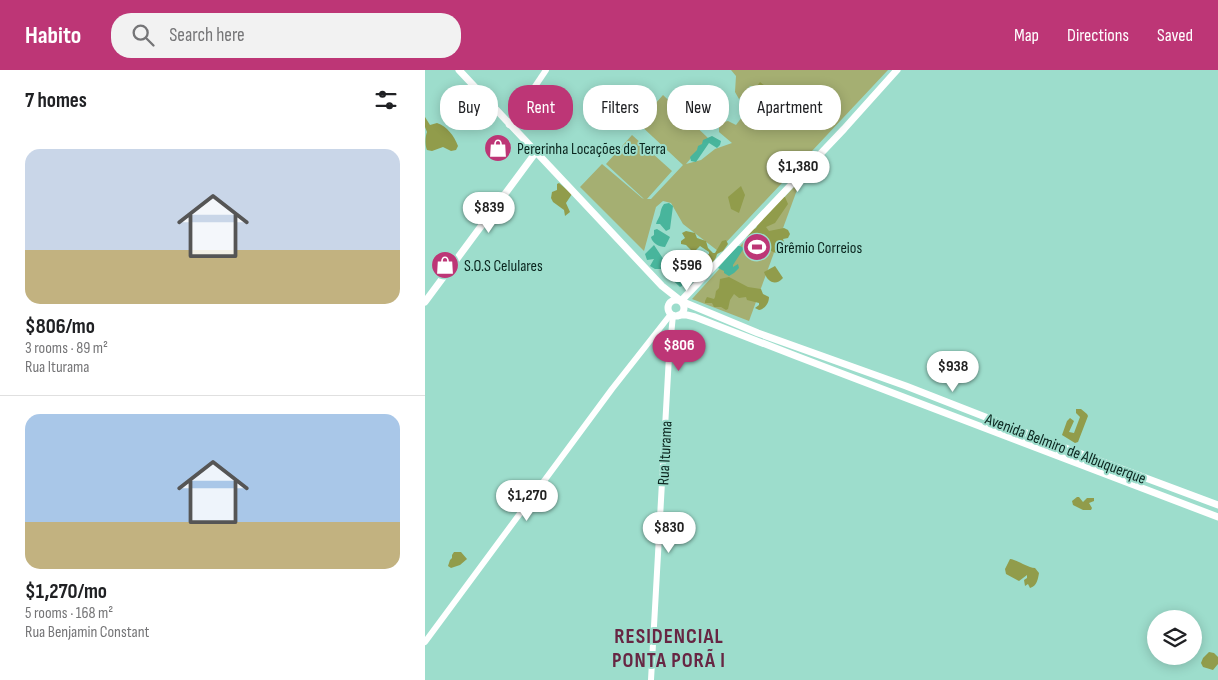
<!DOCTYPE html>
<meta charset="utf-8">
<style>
body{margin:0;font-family:"Sofia Sans Condensed",sans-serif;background:#f2f2f2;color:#202124;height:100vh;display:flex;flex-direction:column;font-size:19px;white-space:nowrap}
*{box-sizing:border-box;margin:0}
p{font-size:16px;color:#757577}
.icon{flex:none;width:28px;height:28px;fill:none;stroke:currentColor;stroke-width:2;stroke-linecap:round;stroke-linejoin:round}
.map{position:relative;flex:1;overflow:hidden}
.sheet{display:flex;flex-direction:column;background:#fff;width:425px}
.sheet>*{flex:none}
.banner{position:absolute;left:15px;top:15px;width:475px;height:45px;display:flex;gap:10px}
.buttons{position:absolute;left:722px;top:540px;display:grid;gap:10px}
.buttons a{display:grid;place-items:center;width:55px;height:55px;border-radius:50%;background:#fff;box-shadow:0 2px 12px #0003;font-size:25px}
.price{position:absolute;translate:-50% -42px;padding:0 11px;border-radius:18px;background:#fff;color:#222;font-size:16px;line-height:32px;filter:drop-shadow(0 1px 2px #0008)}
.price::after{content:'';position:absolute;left:50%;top:30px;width:15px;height:11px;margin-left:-8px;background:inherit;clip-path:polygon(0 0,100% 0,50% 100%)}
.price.selected{background:#bd3676;color:#fff}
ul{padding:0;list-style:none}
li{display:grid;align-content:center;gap:10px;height:265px;padding:0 25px}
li+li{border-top:1px solid #e0e0e0}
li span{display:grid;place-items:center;height:155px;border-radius:15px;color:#555}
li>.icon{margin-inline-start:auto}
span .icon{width:90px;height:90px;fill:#fffc;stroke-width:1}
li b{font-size:21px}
h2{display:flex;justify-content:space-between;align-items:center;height:60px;padding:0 25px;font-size:21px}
.pill{padding:0 18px;border-radius:20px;background:#fff;box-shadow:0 2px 12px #0003;font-size:18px;line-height:45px}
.pill.selected{background:#bd3676;color:#fff}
header{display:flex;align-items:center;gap:30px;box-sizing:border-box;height:70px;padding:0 25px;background:#bd3676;color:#fff}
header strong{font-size:24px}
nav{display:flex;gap:28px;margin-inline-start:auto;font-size:18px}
.search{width:350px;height:45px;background:#f2f2f2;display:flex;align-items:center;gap:12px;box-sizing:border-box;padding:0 18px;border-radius:20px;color:#757577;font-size:19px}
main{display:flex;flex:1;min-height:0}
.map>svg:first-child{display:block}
.green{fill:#a5af72}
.forest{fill:#919c4b}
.water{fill:#48b59c}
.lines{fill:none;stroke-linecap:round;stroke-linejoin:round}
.tertiary{stroke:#fff;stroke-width:6}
.secondary{stroke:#fff;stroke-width:7}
.labels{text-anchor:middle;stroke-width:4;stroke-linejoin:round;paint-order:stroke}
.poi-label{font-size:16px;fill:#0a251e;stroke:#9dddcc;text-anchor:start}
.street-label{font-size:16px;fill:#0a251e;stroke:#9dddcc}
.district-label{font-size:21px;font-weight:bold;letter-spacing:1px;fill:#672643;stroke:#9dddcc}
</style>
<header>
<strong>Habito</strong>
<div class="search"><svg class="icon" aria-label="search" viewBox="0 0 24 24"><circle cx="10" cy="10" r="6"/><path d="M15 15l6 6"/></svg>Search here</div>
<nav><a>Map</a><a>Directions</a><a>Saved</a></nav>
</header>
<main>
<section class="sheet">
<h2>7 homes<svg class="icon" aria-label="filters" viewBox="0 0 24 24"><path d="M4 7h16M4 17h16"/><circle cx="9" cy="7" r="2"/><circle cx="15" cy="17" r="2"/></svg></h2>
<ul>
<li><span style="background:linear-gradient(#c9d6e8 65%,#c2b280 0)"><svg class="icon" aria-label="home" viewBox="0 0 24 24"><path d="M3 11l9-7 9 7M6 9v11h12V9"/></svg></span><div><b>$806/mo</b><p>3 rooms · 89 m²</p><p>Rua Iturama</p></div></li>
<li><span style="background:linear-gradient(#a9c7e8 70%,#c2b280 0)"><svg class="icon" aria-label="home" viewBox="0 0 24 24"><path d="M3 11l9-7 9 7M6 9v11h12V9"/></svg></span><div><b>$1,270/mo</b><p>5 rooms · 168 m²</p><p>Rua Benjamin Constant</p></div></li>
</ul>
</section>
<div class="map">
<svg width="793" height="610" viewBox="0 0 793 610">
<rect width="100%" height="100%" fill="#9dddcc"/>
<g class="green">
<path d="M306 0H463L293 181 258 154 246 133 238 131 231 137 219 181 155 117 177 94 217 128 219 129 181 94 207 65 247 101 222 129H226L258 95 213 53 238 25 283 68 261 94 276 90 290 79 307 73 294 62V53L303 51 311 55 332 27 334 18 325 16 314 29 310 22 311 6Z"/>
<path d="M376 109 324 251 267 229Z"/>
</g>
<g class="forest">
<path d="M335 12 340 16 339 18 334 21 335 25 329 29 324 26V31L321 35 318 32 316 25 321 22 325 17 329 21 333 20 332 16Z"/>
<path d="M0 47 5 55 12 53C22 56 29 66 33 76L31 80 26 81 18 77 7 81 2 80C0 76 0 67 2 62L0 57Z"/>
<path d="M134 113 147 124 141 133 145 142 140 146 139 140 128 132 126 128 127 122 132 120V114Z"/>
<path d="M316 116 320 125 314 143 306 139 303 127Z"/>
<path d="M356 127H360L363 134 350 153 341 157 344 161 359 158 363 160 365 164 363 168 358 169 361 178 360 182 356 185C344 181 340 178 337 166L332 167 329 170 324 169 321 166 323 162 331 158 335 149Z"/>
<path d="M261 161 270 163 272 168 281 171 283 178 288 183H290L297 171 301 170 303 174 298 181 292 184C290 193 285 193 279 199L276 196 280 193 279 186 284 184V182L275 176 269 182 267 181 261 175 256 174V171L260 168 257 163Z"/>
<path d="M350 196 358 208C350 217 342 211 339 202Z"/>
<path d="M304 207 323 217 336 219 338 224 344 227C344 233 340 239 334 240L330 238 334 235V233L322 230 321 227 314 228 309 224 305 230 303 239 301 240 296 237H289L287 233H280V231L282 227 289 229 290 227 291 221 294 218 295 209Z"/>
<path d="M651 339H656L662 344 663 346 653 372 650 373 637 365 642 351 645 348 649 351 644 362 649 363 655 347 651 343Z"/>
<path d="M652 427H654L658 432 662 428H669V431L664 433 667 438 666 440H658L648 435 647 431Z"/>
<path d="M29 482H36L42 489 35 495 26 498 23 496 25 490 27 488V485Z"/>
<path d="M585 489C593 490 601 497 610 498L614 503C613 509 612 516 605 518L603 514 600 516 599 510 602 508V505L594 511 581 504 580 499Z"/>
<path d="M784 582 789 583 793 587V594L788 600 778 597 776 593 778 588Z"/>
</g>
<g class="water">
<path d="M287 66 296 71 295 75 292 78 284 73 271 92 266 91 265 87 272 80 273 76 277 74 278 70Z"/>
<path d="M244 133 248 136 245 159 241 161 235 154H231C232 150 234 148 235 145 236 140 236 138 239 134Z"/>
<path d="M232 159 245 167 240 177C234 177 227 173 226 167L229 165V160Z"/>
<path d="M229 175 245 199 252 203 257 211V216L255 217 236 199H230L225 196 229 189 222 190 220 184Z"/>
<path d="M312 176H315L319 178 308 195V197L313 194 314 198 309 203 304 206 299 203V201L293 198Z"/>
</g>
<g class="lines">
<g class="tertiary">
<path d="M84 55 121 0"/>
<path d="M0 572 187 319 246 244"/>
<path d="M226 610 244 286 248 245"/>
</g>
<g class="secondary">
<path d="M34 0 237 216 256 231 333 263 481 316 627 373 793 435"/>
<circle cx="251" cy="238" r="8"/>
<path d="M256 231 419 59 472 0"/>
<path d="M0 232 111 82"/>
<path d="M254 245H262L270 247 371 286 793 447"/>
</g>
</g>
<defs>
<g id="shop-disc" transform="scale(1.4375)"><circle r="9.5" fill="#bd3676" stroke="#9dddcc"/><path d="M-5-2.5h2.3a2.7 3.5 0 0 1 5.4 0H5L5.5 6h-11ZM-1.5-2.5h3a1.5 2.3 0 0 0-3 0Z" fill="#fff"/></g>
<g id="stadium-disc" transform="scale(1.4375)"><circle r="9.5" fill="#bd3676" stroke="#9dddcc"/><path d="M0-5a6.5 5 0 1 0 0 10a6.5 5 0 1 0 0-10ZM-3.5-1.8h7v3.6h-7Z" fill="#fff"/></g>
</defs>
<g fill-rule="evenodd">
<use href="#shop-disc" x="73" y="78"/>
<use href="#stadium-disc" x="332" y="177"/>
<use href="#shop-disc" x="20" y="195"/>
</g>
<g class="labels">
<g class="poi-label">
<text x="92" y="84">Pererinha Locações de Terra</text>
<text x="351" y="183">Grêmio Correios</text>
<text x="39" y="201">S.O.S Celulares</text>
</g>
<g class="street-label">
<text transform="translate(641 378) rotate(21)" y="6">Avenida Belmiro de Albuquerque</text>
<text transform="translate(239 383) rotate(-87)" y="6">Rua Iturama</text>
</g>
<g class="district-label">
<text x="244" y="573">RESIDENCIAL<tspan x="244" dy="24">PONTA PORÃ I</tspan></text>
</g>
</g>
</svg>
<div class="buttons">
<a><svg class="icon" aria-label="layers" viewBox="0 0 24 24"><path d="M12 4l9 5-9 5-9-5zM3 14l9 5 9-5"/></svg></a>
</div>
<b class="price" style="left:373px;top:123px">$1,380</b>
<b class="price" style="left:64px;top:164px">$839</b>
<b class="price" style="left:262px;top:222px">$596</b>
<b class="price selected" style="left:254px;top:302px">$806</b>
<b class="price" style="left:528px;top:323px">$938</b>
<b class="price" style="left:102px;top:452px">$1,270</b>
<b class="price" style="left:244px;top:484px">$830</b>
<div class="banner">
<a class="pill">Buy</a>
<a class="pill selected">Rent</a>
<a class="pill">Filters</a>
<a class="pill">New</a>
<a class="pill">Apartment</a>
</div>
</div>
</main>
